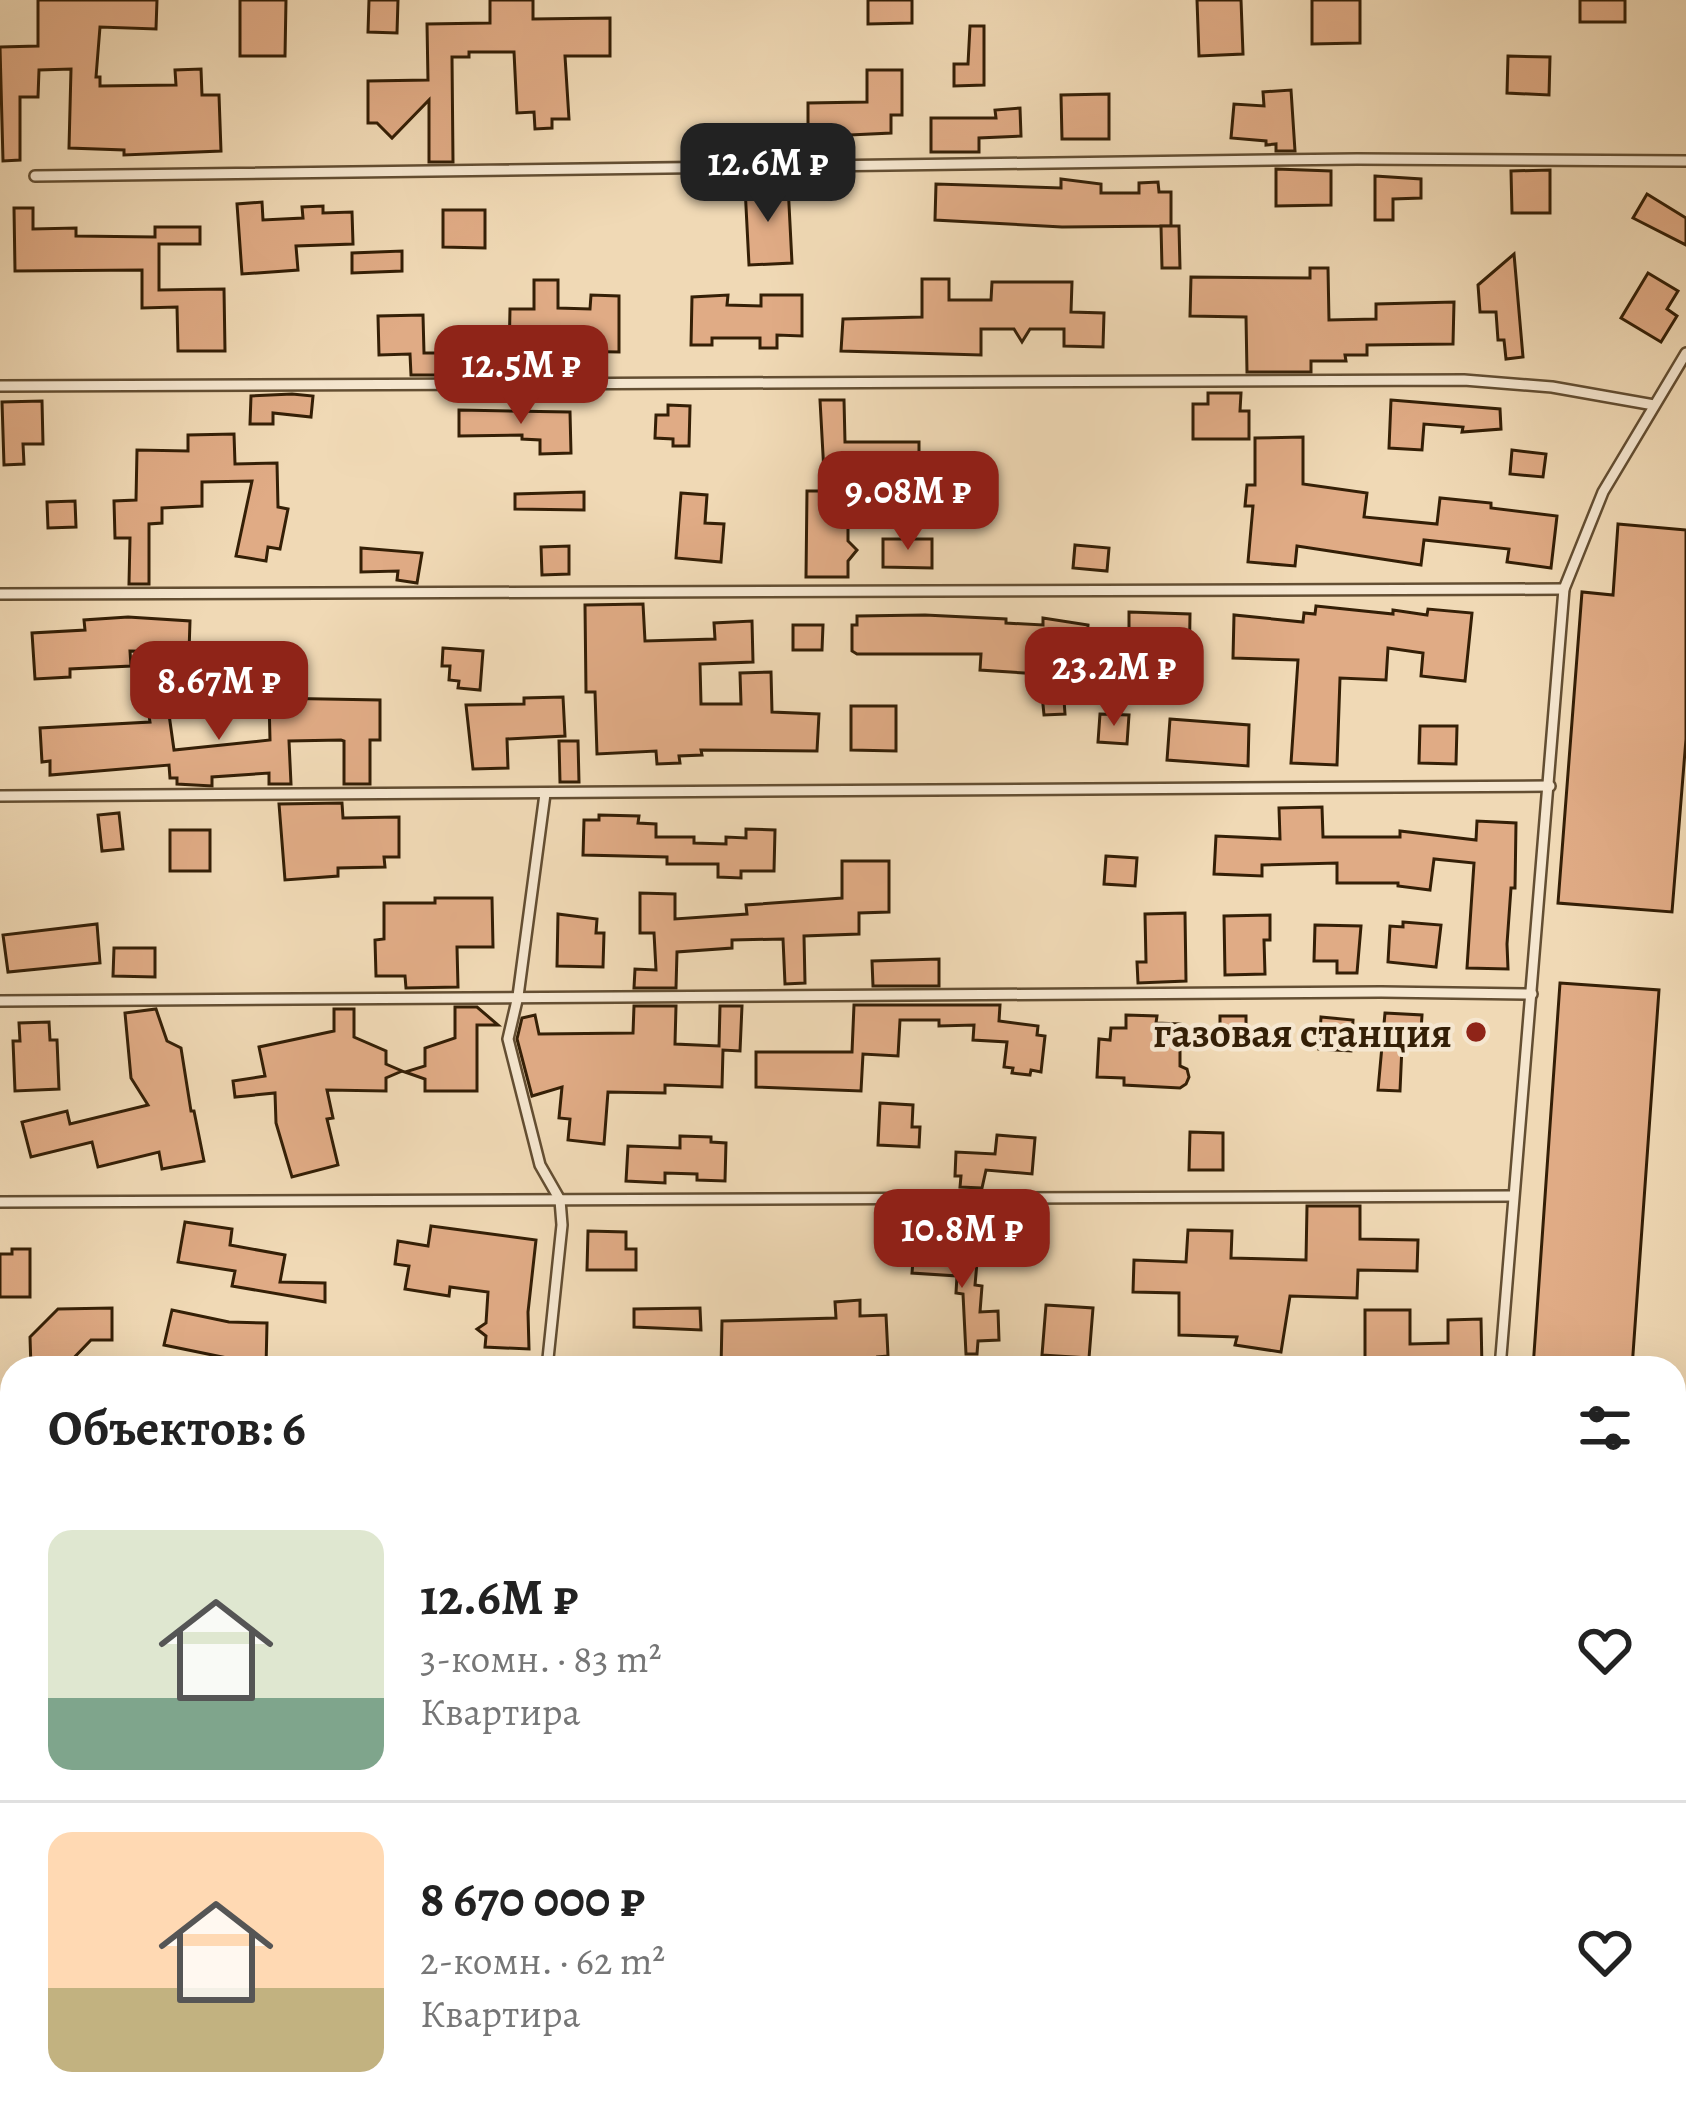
<!DOCTYPE html>
<html lang="ru">
<meta charset="utf-8">
<style>
body{margin:0;font-family:Alegreya,serif;background:#f2f2f2;color:#222;height:100vh;display:flex;flex-direction:column;font-size:45px;white-space:nowrap}
*{box-sizing:border-box;margin:0}
p{font-size:39px;color:#767676}
.icon{flex:none;width:66px;height:66px;fill:none;stroke:currentColor;stroke-width:2;stroke-linecap:round;stroke-linejoin:round}
.map{position:relative;flex:1;overflow:hidden}
.sheet{position:absolute;left:0px;top:1356px;width:1686px;height:768px;display:flex;flex-direction:column;background:#fff;border-radius:36px 36px 0 0;box-shadow:0 12px 48px #0002}
.sheet>*{flex:none}
.price{position:absolute;translate:-50% -102px;padding:0 27px;border-radius:24px;background:#8f2418;color:#fff;font-size:39px;line-height:78px;filter:drop-shadow(0 3px 6px #0008)}
.price::after{content:'';position:absolute;left:50%;top:72px;width:36px;height:27px;margin-left:-18px;background:inherit;clip-path:polygon(0 0,100% 0,50% 100%)}
.price.active{background:#222;color:#fff}
ul{padding:0;list-style:none}
li{display:flex;align-items:center;gap:36px;height:300px;padding:0 48px}
li+li{border-top:3px solid #e0e0e0}
li span{display:grid;place-items:center;flex:none;width:336px;height:240px;border-radius:24px;color:#555}
li>.icon{margin-inline-start:auto}
span .icon{width:144px;height:144px;fill:#fffc;stroke-width:1}
li b{font-size:51px}
h2{display:flex;justify-content:space-between;align-items:center;height:144px;padding:0 48px;font-size:51px}
.map>svg:first-child{display:block}
.building{fill:#e0ab85;stroke:#341f06;stroke-width:3}
.lines{fill:none;stroke-linecap:round;stroke-linejoin:round}
.lane-casing{stroke:#634e32;stroke-width:14}
.street-casing{stroke:#634e32;stroke-width:21}
.lane{stroke:#f5e6cf;stroke-width:9}
.street{stroke:#f5e6cf;stroke-width:16}
.poi-dot{fill:#8f2418;stroke:#f5e6cf;stroke-width:4.5}
.labels{text-anchor:middle;stroke-width:9;stroke-linejoin:round;paint-order:stroke}
.poi-label{font-size:42px;font-weight:bold;fill:#341f06;stroke:#f5e6cf;text-anchor:end}
</style>
<div class="map">
<svg width="1686" height="2124" viewBox="0 0 1686 2124">
<rect width="100%" height="100%" fill="#f0d9b5"/>
<filter id="stains"><feTurbulence type="fractalNoise" baseFrequency=".00167" numOctaves="4"/><feColorMatrix values="0 0 0 0 .2 0 0 0 0 .09 0 0 0 0 .02 0 0 0 .5 -.17"/></filter>
<radialGradient id="worn" r=".72"><stop offset=".6" stop-color="#630" stop-opacity="0"/><stop offset="1" stop-color="#630" stop-opacity=".3"/></radialGradient>
<g class="building">
<path d="M38 0H157L156 29 100 27 96 77H100V86L176 85 175 70 201 69 202 95H219L221 151 124 155V150L69 148 71 69 39 70 38 97H20V160L3 161 0 47 38 46Z"/>
<path d="M240 0H286L285 56H240Z"/>
<path d="M369 0H398L397 33 368 32Z"/>
<path d="M490 0H533V19L610 18V56H565L569 119H552V128L535 129 534 112 517 113 514 52H469V57H452L453 162H429V100L392 138 377 123H368V81L428 80 427 24 490 23Z"/>
<path d="M868 0H912V23L868 24Z"/>
<path d="M1197 0H1241L1243 54 1199 56Z"/>
<path d="M1312 0H1360V43L1312 44Z"/>
<rect x="1580" y="0" width="45" height="22"/>
<path d="M970 26H984V85L954 86V64H968Z"/>
<path d="M1508 56 1550 57 1549 95 1507 93Z"/>
<path d="M867 70H902V115H891V133L808 137V103L867 102Z"/>
<path d="M1291 90 1295 151H1276V144L1266 145V141L1231 138 1234 104 1264 106 1263 92Z"/>
<path d="M1109 94V139H1062L1061 95Z"/>
<path d="M1020 108 1021 136 979 138V152H931V118H996L995 110Z"/>
<path d="M1276 169 1331 171V205L1276 206Z"/>
<path d="M1550 170V213H1512L1511 171Z"/>
<path d="M1375 176 1421 179V198L1393 199V220H1375Z"/>
<path d="M1061 179 1101 184V193H1139V183L1158 182 1159 192H1171V226L1062 227 935 220 936 184 1061 188Z"/>
<path d="M788 185 792 263 749 265 745 187Z"/>
<path d="M1647 194 1686 218V245L1633 218Z"/>
<path d="M262 202 263 220 303 218 302 207 323 206V213L352 212 353 244 296 246 298 270 242 274 237 204Z"/>
<path d="M14 208H33V229L76 228V236L155 237V227H200V244H159V290L224 289 225 351H178L177 307 142 308V270L15 271Z"/>
<path d="M443 210H485V248L443 247Z"/>
<path d="M1161 226H1179L1180 268H1162Z"/>
<path d="M402 251V271L352 273V253Z"/>
<path d="M1514 254 1523 357 1506 359 1504 340H1498L1496 312H1480L1478 285Z"/>
<path d="M1310 268H1328L1329 320 1376 319V304L1454 302 1453 344 1367 345V355H1345L1346 361H1311V372H1247L1246 317 1190 316 1191 277 1310 278Z"/>
<path d="M1648 273 1678 291 1667 309 1677 316 1661 342 1621 318Z"/>
<path d="M922 279H949V300H991L992 282H1072L1071 312 1104 313 1103 347 1064 346V329H1030L1022 342 1014 329H981V355L841 351 843 319 922 317Z"/>
<path d="M534 280H558V308L590 309 591 295 619 296V352L558 351V375H532V358H509L510 309H534Z"/>
<path d="M728 295 727 305 761 306V295H802V336L777 335V348H760V338H712V345H691L692 297Z"/>
<path d="M423 315 424 353H455L456 375H411L410 354 379 355 378 316Z"/>
<path d="M1208 393H1241L1240 411H1249V439H1193V404H1208Z"/>
<path d="M292 394 313 396 311 417 273 413V424H250L251 396Z"/>
<path d="M820 400H844L845 442H919V475H876V515L848 514V541L857 550 848 561V577H806L807 491H825Z"/>
<path d="M1391 400 1500 409 1501 429 1462 432 1463 427 1424 424 1422 450 1389 448Z"/>
<path d="M42 401 43 444H23L24 464 4 465 2 402Z"/>
<path d="M668 405 690 406 689 446H673V439L655 438 656 415H668Z"/>
<path d="M459 410 570 412 571 453 540 454V440L522 439V435L459 436Z"/>
<path d="M234 434 235 464 277 463 278 507 288 509 280 549 268 547 266 561 236 556 252 481 202 482V506L162 508V523L149 524V584H129L130 538H115L114 501 136 500 137 450 188 451V435Z"/>
<path d="M1303 437V484L1367 493 1364 517 1437 524 1440 498 1491 503V508L1557 516 1551 568 1507 562 1509 549 1424 540 1421 565 1297 546 1295 566 1248 562 1253 506H1245L1247 485H1255V438Z"/>
<path d="M1512 450 1546 454 1543 477 1510 474Z"/>
<path d="M584 492V510L515 509V494Z"/>
<path d="M681 493 707 495 705 523 724 524 721 562 676 558Z"/>
<path d="M75 501 76 527 48 528 47 502Z"/>
<path d="M1618 524 1686 530V739L1672 912 1558 903 1582 592 1613 595Z"/>
<path d="M883 539H932V568L883 567Z"/>
<path d="M1075 545 1109 548 1107 571 1073 568Z"/>
<path d="M569 546V574L542 575 541 547Z"/>
<path d="M361 548 422 553 417 583 397 580 398 571 361 572Z"/>
<path d="M643 604 645 641 715 639 714 623 752 621 753 662 700 664 701 704H741L740 673 771 672 772 712 819 714 817 751 701 750 702 755 679 756 680 763 657 764 656 751 597 754 595 692H586L585 605Z"/>
<path d="M1316 606 1393 614V610L1427 615 1428 609 1472 613 1465 681 1421 676 1423 653 1388 648 1386 680 1340 678 1337 765 1291 763 1298 660 1233 658 1234 615 1303 622 1304 613 1315 614Z"/>
<path d="M1129 612 1190 614 1189 680H1168L1169 643 1129 642Z"/>
<path d="M925 615 1006 619V623L1043 625V618L1088 625 1085 674 1062 672 1065 714 1044 715 1040 674 980 670 981 654H857L852 651V625H857V616Z"/>
<path d="M128 617 190 621 189 652 130 651 131 666 70 669V677L35 679 32 633 85 630 84 620Z"/>
<path d="M793 625H823L822 650H793Z"/>
<path d="M443 648 483 651 480 690 458 688 459 681 449 680 450 666H442Z"/>
<path d="M166 693 174 750 270 740 269 698 380 700V740H370V784H344V741L341 740 289 741 291 784H269V773L212 777V786L177 784V778H170L169 765 50 775V761L42 762 40 728 150 722 146 695Z"/>
<path d="M563 697 565 736 507 739 508 768 473 769 466 705 524 704V698Z"/>
<path d="M851 706H896V751L851 750Z"/>
<path d="M1100 714 1129 715 1127 744 1098 742Z"/>
<path d="M1170 719 1249 725 1248 766 1167 760Z"/>
<path d="M1420 726H1457L1456 764 1419 763Z"/>
<path d="M559 741H578L579 782H560Z"/>
<path d="M342 803 343 818 399 817V857H384L385 867 338 868V876L285 880 279 804Z"/>
<path d="M1322 807 1323 837H1400V831L1476 840 1477 821 1516 823 1515 888H1511L1507 944 1508 969 1467 968 1474 863 1434 859 1430 890 1398 886V883H1337V863L1262 865V876L1214 874 1216 836 1280 839 1279 808Z"/>
<path d="M119 813 123 849 102 851 98 815Z"/>
<path d="M599 815 639 816 638 823 656 824V837H694V843L726 844V837L746 838V829L775 830 774 871H741V878L718 877V864H667V857L583 855 584 820H599Z"/>
<rect x="170" y="830" width="40" height="41"/>
<path d="M1106 856 1137 858 1135 886 1104 884Z"/>
<path d="M842 861H889V912L859 913V934L804 936 805 983 785 984 783 939 732 940V948L677 952 676 988H634L635 969 656 970 654 933H640V893L675 894V919L747 914 746 905 842 898Z"/>
<path d="M435 898H492L493 947H457L458 987 406 988 405 976H376L375 940 384 939V903H435Z"/>
<path d="M1185 913 1186 981 1138 983 1137 962H1146L1145 914Z"/>
<path d="M558 914 597 919 596 933H604L603 967 557 966Z"/>
<path d="M1270 915V940H1264L1265 974 1225 975 1224 916Z"/>
<path d="M1403 922 1441 925 1436 967 1388 962 1390 926 1403 927Z"/>
<path d="M97 924 100 963 8 972 3 935Z"/>
<path d="M1315 925 1361 926 1357 973H1337V961H1314Z"/>
<path d="M114 948H155V977L113 976Z"/>
<path d="M939 959V986H873L872 961Z"/>
<path d="M1560 983 1659 990 1632 1368H1533Z"/>
<path d="M854 1005H1000L999 1021 1038 1026 1037 1035 1045 1036 1041 1072 1031 1070 1030 1075 1012 1073 1013 1068 1004 1067 1007 1042 973 1040 974 1025 939 1026V1020H900L898 1056 863 1054 861 1091 756 1087V1052H852Z"/>
<path d="M634 1006H676L675 1044 719 1046 720 1006H742L740 1051 723 1050 722 1087 665 1085V1093L608 1092 604 1144 568 1140 570 1119 559 1118 562 1087 532 1096 517 1039 522 1018 535 1015 539 1034 633 1033Z"/>
<path d="M455 1007H477L498 1025H477V1091H425V1079L405 1072 425 1066V1048L455 1038Z"/>
<path d="M156 1009 167 1041 181 1048 191 1111H194L204 1161 162 1169 159 1152 98 1167 92 1142 31 1157 22 1122 67 1111 70 1124 148 1105 131 1078 125 1013Z"/>
<path d="M334 1009H354V1037L386 1051V1064L402 1071 386 1078V1091L327 1090 333 1118 327 1119 338 1165 292 1177 276 1123 275 1093 235 1097 233 1081 265 1076 259 1047 334 1031Z"/>
<path d="M1385 1013 1422 1015 1420 1047 1402 1046 1400 1091 1378 1090Z"/>
<path d="M1126 1015 1157 1016 1156 1023 1180 1024V1066L1187 1069 1189 1077 1186 1084 1180 1088 1124 1085V1078L1097 1077 1099 1039 1110 1040 1111 1028H1126Z"/>
<path d="M1220 1016H1246V1044L1220 1043Z"/>
<path d="M1321 1017 1353 1020 1351 1051 1319 1049Z"/>
<path d="M49 1022 50 1040H57L59 1089 15 1091 13 1041H20L19 1023Z"/>
<path d="M880 1103 913 1105 912 1127H920L919 1147 878 1145Z"/>
<path d="M1190 1132 1223 1133V1170H1189Z"/>
<path d="M997 1135 1035 1138 1032 1174 986 1170 982 1188 960 1187 961 1176H955L956 1152 995 1154Z"/>
<path d="M680 1136 711 1137V1142L726 1143 725 1181 697 1180V1174L665 1173V1183L626 1181 628 1146 680 1148Z"/>
<path d="M1307 1206H1360V1239L1418 1240 1417 1271 1358 1270 1357 1298 1290 1296 1281 1352 1235 1345 1237 1337 1179 1335V1293L1133 1292 1134 1260 1186 1262 1188 1230 1232 1231 1231 1258 1306 1260Z"/>
<path d="M887 1207 925 1208 924 1243H895V1236H890Z"/>
<path d="M185 1222 232 1229 230 1245 285 1255 280 1282 325 1283V1302L232 1286 235 1271 178 1262Z"/>
<path d="M995 1224 1023 1226 1021 1255 993 1254Z"/>
<path d="M431 1226 536 1240 528 1312 529 1349 485 1347 486 1336 477 1329 486 1323 488 1292 450 1287 449 1296 405 1289 409 1266 395 1264 398 1241 428 1246Z"/>
<path d="M588 1231 626 1232V1249H636V1270H587Z"/>
<path d="M12 1249H30V1297H0V1254H12Z"/>
<path d="M914 1249 978 1251 975 1285 982 1286 980 1312 998 1311 999 1340 978 1341 977 1354H966L963 1294 956 1293 957 1276 912 1273Z"/>
<path d="M860 1300V1316L886 1315 888 1356 877 1357 872 1363 831 1365V1368H721L722 1321 836 1318 835 1302Z"/>
<path d="M1046 1305 1093 1308 1089 1358 1042 1355Z"/>
<path d="M112 1308V1340H91L64 1368H31L30 1337 58 1309Z"/>
<path d="M700 1308 701 1330 634 1327V1309Z"/>
<path d="M172 1310 229 1322 267 1323 266 1368H232V1359L164 1345Z"/>
<path d="M1365 1310H1410V1344L1448 1343V1320L1481 1319 1482 1368H1365Z"/>
</g>
<g class="lines">
<g class="lane-casing">
<g id="lane">
<path d="M35 176 1357 159 1686 161"/>
<path d="M0 386 1464 380 1552 387 1654 405"/>
<path d="M0 594 1564 589"/>
<path d="M545 794 518 996 508 1039 540 1165 560 1200 562 1225 547 1368"/>
<path d="M0 796 1550 786"/>
<path d="M0 1001 1381 992 1532 994"/>
<path d="M0 1202 1513 1196"/>
<path d="M1500 1368 1564 589 1603 492 1686 353"/>
<path d="M0 1406H12"/>
<path d="M1674 1446 1686 1411"/>
<path d="M0 1542 12 1545"/>
<path d="M0 1943 12 1887"/>
<path d="M1674 2065H1686"/>
<path d="M539 2112 763 2124"/>
<path d="M364 2124 369 2112"/>
<path d="M414 2124 419 2112"/>
<path d="M1330 2124 1331 2112"/>
<path d="M1577 2124 1578 2112"/>
</g>
</g>
<g class="street-casing">
<path id="street" d="M0 2011 12 2009"/>
</g>
<use href="#lane" class="lane"/>
<use href="#street" class="street"/>
</g>
<circle class="poi-dot" cx="1476" cy="1032" r="12"/>
<g class="labels">
<g class="poi-label">
<text x="1452" y="1047">газовая станция</text>
</g>
</g>
<rect width="100%" height="100%" filter="url(#stains)"/>
<rect width="100%" height="100%" fill="url(#worn)"/>
</svg>
<b class="price active" style="left:768px;top:225px">12.6M ₽</b>
<b class="price" style="left:521px;top:427px">12.5M ₽</b>
<b class="price" style="left:908px;top:553px">9.08M ₽</b>
<b class="price" style="left:1114px;top:729px">23.2M ₽</b>
<b class="price" style="left:219px;top:743px">8.67M ₽</b>
<b class="price" style="left:962px;top:1291px">10.8M ₽</b>
<section class="sheet">
<h2>Объектов: 6<svg class="icon" aria-label="filters" viewBox="0 0 24 24"><path d="M4 7h16M4 17h16"/><circle cx="9" cy="7" r="2"/><circle cx="15" cy="17" r="2"/></svg></h2>
<ul>
<li><span style="background:linear-gradient(#dfe7d0 70%,#7fa58c 0)"><svg class="icon" aria-label="home" viewBox="0 0 24 24"><path d="M3 11l9-7 9 7M6 9v11h12V9"/></svg></span><div><b>12.6M ₽</b><p>3-комн. · 83 m²</p><p>Квартира</p></div><svg class="icon" aria-label="heart" viewBox="0 0 24 24"><path d="M12 20l-8-8c-3-5 5-10 8-4 3-6 11-1 8 4z"/></svg></li>
<li><span style="background:linear-gradient(#ffd9b3 65%,#c2b280 0)"><svg class="icon" aria-label="home" viewBox="0 0 24 24"><path d="M3 11l9-7 9 7M6 9v11h12V9"/></svg></span><div><b>8 670 000 ₽</b><p>2-комн. · 62 m²</p><p>Квартира</p></div><svg class="icon" aria-label="heart" viewBox="0 0 24 24"><path d="M12 20l-8-8c-3-5 5-10 8-4 3-6 11-1 8 4z"/></svg></li>
</ul>
</section>
</div>
